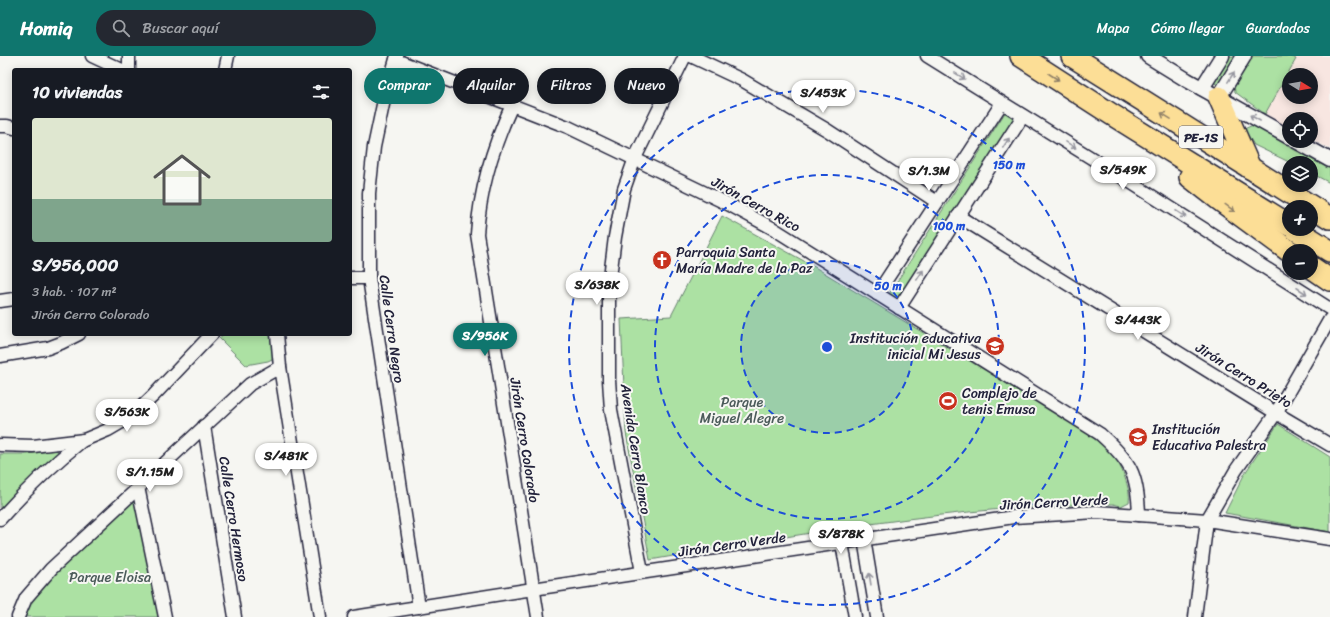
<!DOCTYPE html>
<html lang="es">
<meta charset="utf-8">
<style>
body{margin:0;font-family:Sriracha,sans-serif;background:#242831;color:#f1f3f6;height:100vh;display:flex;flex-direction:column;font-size:15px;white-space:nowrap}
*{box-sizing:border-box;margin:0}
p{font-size:13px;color:#9ea1a6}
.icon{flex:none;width:22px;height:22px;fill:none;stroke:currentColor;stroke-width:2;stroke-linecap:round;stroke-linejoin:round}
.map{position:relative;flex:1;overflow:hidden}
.drawer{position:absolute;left:12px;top:12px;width:340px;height:268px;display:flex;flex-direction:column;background:#171b24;border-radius:4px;box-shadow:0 2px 10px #0003}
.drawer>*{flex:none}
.banner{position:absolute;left:364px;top:12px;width:380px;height:36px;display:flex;gap:8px}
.needle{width:26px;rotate:101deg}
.controls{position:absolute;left:1282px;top:12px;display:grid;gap:8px}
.controls a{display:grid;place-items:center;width:36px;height:36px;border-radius:50%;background:#171b24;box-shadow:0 2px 10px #0003;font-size:20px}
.price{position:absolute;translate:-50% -34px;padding:0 9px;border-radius:14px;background:#fff;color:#222;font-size:13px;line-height:26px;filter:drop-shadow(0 1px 2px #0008)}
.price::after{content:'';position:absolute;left:50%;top:24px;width:12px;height:9px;margin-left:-6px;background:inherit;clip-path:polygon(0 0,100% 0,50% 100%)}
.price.on{background:#0f766e;color:#fff}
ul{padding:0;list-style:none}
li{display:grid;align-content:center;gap:8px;height:212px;padding:0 20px}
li+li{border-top:1px solid #363941}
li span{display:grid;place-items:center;height:124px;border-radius:4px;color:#555}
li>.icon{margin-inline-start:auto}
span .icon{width:72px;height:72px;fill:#fffc;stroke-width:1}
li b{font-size:17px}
h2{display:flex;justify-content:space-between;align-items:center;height:48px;padding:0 20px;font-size:17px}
.tag{padding:0 14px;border-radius:18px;background:#171b24;box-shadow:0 2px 10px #0003;font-size:14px;line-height:36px}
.tag.on{background:#0f766e;color:#fff}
header{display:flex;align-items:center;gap:24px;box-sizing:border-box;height:56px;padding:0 20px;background:#0f766e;color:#fff}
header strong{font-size:19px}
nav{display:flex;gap:22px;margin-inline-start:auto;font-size:14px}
.search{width:280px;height:36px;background:#242831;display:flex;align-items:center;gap:10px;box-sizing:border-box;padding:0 14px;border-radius:22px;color:#9ea1a6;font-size:15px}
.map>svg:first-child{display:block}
.built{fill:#f8e6e1;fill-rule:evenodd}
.green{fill:#ace1a3;stroke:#67826f}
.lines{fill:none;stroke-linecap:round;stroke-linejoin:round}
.minor-casing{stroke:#22223b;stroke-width:15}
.tertiary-casing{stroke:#22223b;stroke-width:17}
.motorway-casing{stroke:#22223b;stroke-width:24}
.minor{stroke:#f6f6f2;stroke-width:12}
.tertiary{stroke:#f6f6f2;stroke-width:14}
.motorway{stroke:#fcde96;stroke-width:21}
.oneway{stroke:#9797a0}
.oneway2{stroke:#8f8068}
.ring{fill:none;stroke:#1d4ed8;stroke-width:2;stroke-dasharray:7 5}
.labels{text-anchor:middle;stroke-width:4;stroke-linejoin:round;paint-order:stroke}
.shield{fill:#f6f6f2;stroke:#626272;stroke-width:1}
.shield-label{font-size:13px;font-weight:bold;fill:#22223b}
.street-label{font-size:14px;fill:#22223b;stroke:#f6f6f2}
.poi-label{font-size:14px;fill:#22223b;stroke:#f6f6f2;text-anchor:start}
.park-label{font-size:14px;fill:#4b5b5a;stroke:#f6f6f2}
.centre{fill:#1d4ed8;stroke:#f6f6f2;stroke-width:2}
.ring-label{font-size:12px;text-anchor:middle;font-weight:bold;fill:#1d4ed8;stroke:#f6f6f2;stroke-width:4;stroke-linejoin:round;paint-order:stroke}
</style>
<header>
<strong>Homiq</strong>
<div class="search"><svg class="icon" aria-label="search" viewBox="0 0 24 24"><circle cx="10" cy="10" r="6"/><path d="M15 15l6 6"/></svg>Buscar aquí</div>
<nav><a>Mapa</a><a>Cómo llegar</a><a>Guardados</a></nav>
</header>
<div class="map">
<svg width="1330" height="561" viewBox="0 0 1330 561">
<rect width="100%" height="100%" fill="#f6f6f2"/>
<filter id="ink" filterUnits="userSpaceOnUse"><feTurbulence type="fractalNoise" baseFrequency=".025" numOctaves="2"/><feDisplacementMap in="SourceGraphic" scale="8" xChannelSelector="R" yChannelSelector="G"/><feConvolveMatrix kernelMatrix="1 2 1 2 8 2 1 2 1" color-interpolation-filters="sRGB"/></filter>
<g filter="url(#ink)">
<path class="built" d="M1252 0H1330V93L1311 83V63H1289V71L1265 58 1235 36ZM1289 19H1311V41H1289Z"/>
<g class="green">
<path d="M1230 0H1238L1220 30 1213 26Z"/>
<path d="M1252 0H1291L1296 3 1265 58 1235 36 1234 29Z"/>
<path d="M1006 55 1016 61 899 244 889 238Z"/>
<path d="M1253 69 1330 109V127L1311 117V107H1291L1254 89 1244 73Z"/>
<path d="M722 160 813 210 1072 367C1096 385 1117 394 1126 425 1128 432 1130 438 1129 446L1121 450 1113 448C957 449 803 478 650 504L626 377 621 263 671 260Z"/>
<path d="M224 278H271L274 302 268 305 246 309 219 282Z"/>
<path d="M1278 368 1330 401V476L1225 457 1245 417Z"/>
<path d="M57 394 58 396 0 456V398H28Z"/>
<path d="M136 437 159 561H23L31 543Z"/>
</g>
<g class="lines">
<g class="minor-casing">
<g id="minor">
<path d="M92 0 122 14"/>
<path d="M397 0 384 44 374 91 369 137V222L419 551"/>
<path d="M691 0 742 24 827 74 937 146"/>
<path d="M927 0 1130 126 1330 253"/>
<path d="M396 4 568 71 728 148 774 173 1100 378C1130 405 1138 417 1139 459"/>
<path d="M129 14V0"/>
<path d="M225 14 228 0"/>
<path d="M512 49C493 90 480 132 477 178L538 561"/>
<path d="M0 70H7L14 72"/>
<path d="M958 160 1276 357 1330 389"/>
<path d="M350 222H369"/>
<path d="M877 238 1002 47"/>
<path d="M0 245 14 243"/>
<path d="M899 252 1023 60"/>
<path d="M277 278 280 311 320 561"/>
<path d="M0 300 48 292 61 287 79 278"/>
<path d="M204 370 235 561"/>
<path d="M0 389 33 390 84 384 108 374 132 360 154 339 212 278"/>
<path d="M138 431 165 561"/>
<path d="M0 463C26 434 53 408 83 384"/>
<path d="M864 483 877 561"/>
<path d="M842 487 855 561"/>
<path d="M642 516 611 354 609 324V229L615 181 624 133 635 102 685 0"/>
<path d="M18 561 26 542 51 513 250 328 280 311"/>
<path d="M354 561 533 533 1014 461 1097 456 1139 459 1207 464 1330 483"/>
<path d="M1195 561 1207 464 1236 414 1276 357 1330 263"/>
</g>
</g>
<g class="tertiary-casing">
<g id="tertiary">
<path d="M1148 0 1187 24 1289 81"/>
<path d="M1202 32 1222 0"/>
<path d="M1219 41 1244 0"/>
<path d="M1296 85 1330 104"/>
</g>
</g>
<g class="motorway-casing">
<g id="motorway">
<path d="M1021 0 1111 58 1289 169"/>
<path d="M1072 0 1330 162"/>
<path d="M1219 41 1250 112"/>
<path d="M1190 121 1217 142 1289 195"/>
<path d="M1295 173 1330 195"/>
<path d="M1311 211 1330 224"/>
</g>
</g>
<use href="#minor" class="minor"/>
<use href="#tertiary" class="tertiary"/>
<use href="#motorway" class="motorway"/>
</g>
<defs><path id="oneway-shaft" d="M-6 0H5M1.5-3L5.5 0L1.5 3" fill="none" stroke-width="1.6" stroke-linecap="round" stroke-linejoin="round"/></defs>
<g class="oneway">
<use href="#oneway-shaft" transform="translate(960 20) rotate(31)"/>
<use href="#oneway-shaft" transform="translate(1231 21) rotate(-58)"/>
<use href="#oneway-shaft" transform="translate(1255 62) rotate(-150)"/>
<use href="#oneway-shaft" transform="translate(1006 87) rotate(-57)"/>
<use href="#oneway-shaft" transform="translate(1071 89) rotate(32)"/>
<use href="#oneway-shaft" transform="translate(1181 158) rotate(33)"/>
<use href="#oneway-shaft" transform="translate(920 219) rotate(-57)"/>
<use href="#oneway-shaft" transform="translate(1302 235) rotate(33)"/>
<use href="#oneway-shaft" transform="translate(870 523) rotate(-99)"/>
</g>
<g class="oneway2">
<use href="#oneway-shaft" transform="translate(1054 21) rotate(33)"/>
<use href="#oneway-shaft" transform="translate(1166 60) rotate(-148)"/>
<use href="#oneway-shaft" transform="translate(1230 152) rotate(36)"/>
</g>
</g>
<circle cx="827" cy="291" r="86" fill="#1d4ed8" fill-opacity=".12"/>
<g class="ring">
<circle cx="827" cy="291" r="86"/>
<circle cx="827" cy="291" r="172"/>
<circle cx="827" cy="291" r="258"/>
</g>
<defs>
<g id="church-disc" transform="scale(1)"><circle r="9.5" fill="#c8321e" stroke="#f6f6f2"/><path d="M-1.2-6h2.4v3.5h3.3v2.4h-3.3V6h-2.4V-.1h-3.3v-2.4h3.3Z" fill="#fff"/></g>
<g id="school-disc" transform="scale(1)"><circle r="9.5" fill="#c8321e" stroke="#f6f6f2"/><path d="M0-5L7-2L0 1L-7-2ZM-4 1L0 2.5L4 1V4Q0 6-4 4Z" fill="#fff"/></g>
<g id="stadium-disc" transform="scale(1)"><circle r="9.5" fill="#c8321e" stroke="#f6f6f2"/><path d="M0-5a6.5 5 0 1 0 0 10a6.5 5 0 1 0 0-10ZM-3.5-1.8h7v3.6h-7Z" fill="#fff"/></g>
</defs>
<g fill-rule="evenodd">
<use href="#church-disc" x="662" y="204"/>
<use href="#school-disc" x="995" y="290"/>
<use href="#stadium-disc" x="948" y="345"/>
<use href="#school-disc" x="1138" y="381"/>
</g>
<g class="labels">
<rect class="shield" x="1179" y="70" width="44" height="22" rx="3"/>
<g class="shield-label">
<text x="1201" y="86">PE-1S</text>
</g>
<g class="street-label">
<text transform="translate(756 148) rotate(29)" y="5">Jirón Cerro Rico</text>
<text transform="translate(392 273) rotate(82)" y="5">Calle Cerro Negro</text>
<text transform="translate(1244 319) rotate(32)" y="5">Jirón Cerro Prieto</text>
<text transform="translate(525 384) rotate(81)" y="5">Jirón Cerro Colorado</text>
<text transform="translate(636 393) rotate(81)" y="5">Avenida Cerro Blanco</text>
<text transform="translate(1054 446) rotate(-3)" y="5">Jirón Cerro Verde</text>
<text transform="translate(234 463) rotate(81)" y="5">Calle Cerro Hermoso</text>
<text transform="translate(732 488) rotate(-8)" y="5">Jirón Cerro Verde</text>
</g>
<g class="poi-label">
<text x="676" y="201">Parroquia Santa<tspan x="676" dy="16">María Madre de la Paz</tspan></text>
<text x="981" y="287" text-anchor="end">Institución educativa<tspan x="981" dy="16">inicial Mi Jesus</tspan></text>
<text x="962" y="342">Complejo de<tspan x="962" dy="16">tenis Emusa</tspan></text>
<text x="1152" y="378">Institución<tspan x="1152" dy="16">Educativa Palestra</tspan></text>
</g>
<g class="park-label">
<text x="742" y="351">Parque<tspan x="742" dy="16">Miguel Alegre</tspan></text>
<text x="110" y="526">Parque Eloisa</text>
</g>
</g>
<circle cx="827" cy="291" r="6" class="centre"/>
<g class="ring-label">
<text x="1009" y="113">150 m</text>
<text x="949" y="174">100 m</text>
<text x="888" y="234">50 m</text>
</g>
</svg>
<div class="controls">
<a><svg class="needle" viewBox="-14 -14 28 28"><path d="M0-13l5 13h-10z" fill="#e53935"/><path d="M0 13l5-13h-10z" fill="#9ea1a6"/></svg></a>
<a><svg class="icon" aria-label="locate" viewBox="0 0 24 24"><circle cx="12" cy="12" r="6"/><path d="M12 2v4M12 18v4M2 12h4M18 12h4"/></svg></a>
<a><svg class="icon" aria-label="layers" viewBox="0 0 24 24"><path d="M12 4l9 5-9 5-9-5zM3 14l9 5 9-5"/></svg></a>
<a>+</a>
<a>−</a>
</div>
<b class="price" style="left:823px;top:58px">S/453K</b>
<b class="price" style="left:1123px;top:135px">S/549K</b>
<b class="price" style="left:929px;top:136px">S/1.3M</b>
<b class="price" style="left:597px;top:250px">S/638K</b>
<b class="price" style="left:1138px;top:285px">S/443K</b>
<b class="price on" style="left:485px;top:301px">S/956K</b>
<b class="price" style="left:127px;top:377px">S/563K</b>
<b class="price" style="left:286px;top:421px">S/481K</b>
<b class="price" style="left:150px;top:437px">S/1.15M</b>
<b class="price" style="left:841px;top:499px">S/878K</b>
<div class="banner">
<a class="tag on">Comprar</a>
<a class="tag">Alquilar</a>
<a class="tag">Filtros</a>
<a class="tag">Nuevo</a>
</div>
<section class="drawer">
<h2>10 viviendas<svg class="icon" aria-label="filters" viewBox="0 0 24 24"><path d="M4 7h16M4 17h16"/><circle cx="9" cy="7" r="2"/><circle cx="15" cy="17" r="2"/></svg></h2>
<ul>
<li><span style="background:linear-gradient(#dfe7d0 65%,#7fa58c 0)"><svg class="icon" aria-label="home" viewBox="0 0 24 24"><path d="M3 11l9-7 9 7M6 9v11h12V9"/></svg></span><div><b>S/956,000</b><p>3 hab. · 107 m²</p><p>Jirón Cerro Colorado</p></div></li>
</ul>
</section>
</div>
